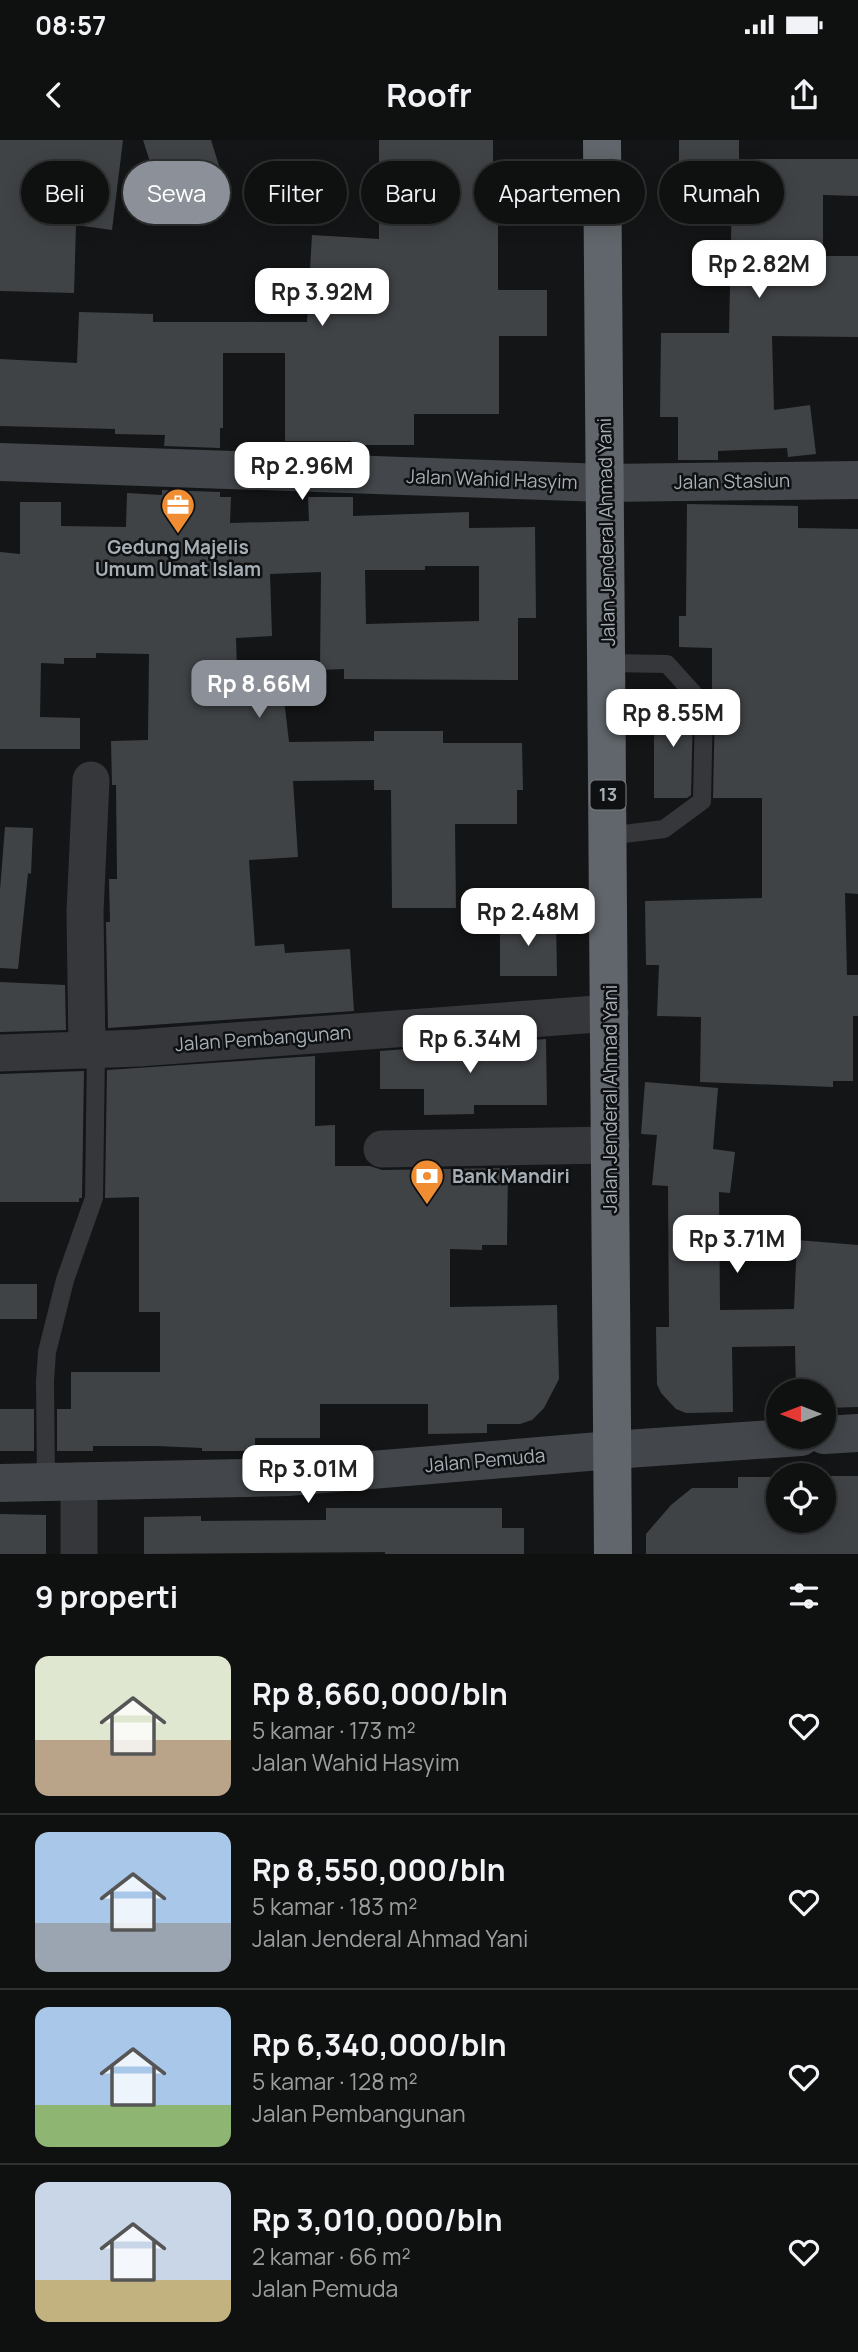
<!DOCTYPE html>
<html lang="id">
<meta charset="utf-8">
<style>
body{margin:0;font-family:Manrope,sans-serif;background:#1d1e1e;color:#f1f3f6;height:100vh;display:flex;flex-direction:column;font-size:26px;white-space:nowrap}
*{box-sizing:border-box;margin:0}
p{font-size:23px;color:#9b9d9f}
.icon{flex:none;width:38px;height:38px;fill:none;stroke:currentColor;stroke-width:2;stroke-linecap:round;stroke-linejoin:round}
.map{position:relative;height:1414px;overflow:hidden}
.drawer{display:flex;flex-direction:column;background:#0f1010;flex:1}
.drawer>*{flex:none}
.banner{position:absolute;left:21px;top:21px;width:817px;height:63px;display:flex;gap:14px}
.needle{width:46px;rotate:270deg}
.buttons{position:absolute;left:766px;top:1239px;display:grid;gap:14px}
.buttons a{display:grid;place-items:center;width:70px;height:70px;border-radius:50%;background:#0f1010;box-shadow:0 4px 18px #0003,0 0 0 2px #2f3030;font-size:35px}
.price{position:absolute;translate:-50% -60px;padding:0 16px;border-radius:14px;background:#fff;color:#222;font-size:23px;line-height:46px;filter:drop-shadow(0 2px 4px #0008)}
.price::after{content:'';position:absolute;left:50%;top:42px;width:21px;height:16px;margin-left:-10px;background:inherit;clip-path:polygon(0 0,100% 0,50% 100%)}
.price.on{background:#8c9099;color:#fff}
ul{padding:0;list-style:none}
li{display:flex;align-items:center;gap:21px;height:175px;padding:0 35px}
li+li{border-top:2px solid #2f3030}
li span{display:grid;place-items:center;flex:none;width:196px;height:140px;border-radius:14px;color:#555}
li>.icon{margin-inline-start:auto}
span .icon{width:84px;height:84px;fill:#fffc;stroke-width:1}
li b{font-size:30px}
h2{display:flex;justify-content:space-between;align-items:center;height:84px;padding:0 35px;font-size:30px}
.chip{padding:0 24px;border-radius:32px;background:#0f1010;box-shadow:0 4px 18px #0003,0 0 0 2px #2f3030;font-size:24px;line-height:63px}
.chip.on{background:#8c9099;color:#fff}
.status{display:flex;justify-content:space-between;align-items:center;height:49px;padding:0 35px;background:#0f1010;direction:ltr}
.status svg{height:19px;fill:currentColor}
header{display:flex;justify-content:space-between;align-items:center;height:91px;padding:0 35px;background:#0f1010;font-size:32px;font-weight:700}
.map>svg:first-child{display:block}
.building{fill:#404346;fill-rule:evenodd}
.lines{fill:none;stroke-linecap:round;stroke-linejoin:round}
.lane{stroke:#35373b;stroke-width:18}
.street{stroke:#35373b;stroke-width:37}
.secondary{stroke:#43474b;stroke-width:38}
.highway{stroke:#61666c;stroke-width:38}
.labels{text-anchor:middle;stroke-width:5;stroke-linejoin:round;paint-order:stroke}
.shield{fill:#0f1011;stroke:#797f84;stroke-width:2}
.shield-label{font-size:18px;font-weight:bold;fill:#a6aeb6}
.street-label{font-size:19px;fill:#a6aeb6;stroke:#0f1011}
.poi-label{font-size:19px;font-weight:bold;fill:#a6aeb6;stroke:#0f1011}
</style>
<div class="status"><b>08:57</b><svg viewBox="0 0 49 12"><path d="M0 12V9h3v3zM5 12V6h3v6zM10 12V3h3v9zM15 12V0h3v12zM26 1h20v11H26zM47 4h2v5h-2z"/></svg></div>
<header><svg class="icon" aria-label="back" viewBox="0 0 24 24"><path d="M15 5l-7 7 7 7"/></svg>Roofr<svg class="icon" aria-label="share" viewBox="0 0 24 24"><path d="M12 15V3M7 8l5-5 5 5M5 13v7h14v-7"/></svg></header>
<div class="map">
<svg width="858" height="1414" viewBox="0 0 858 1414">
<rect width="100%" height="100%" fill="#141516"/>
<g class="building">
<path d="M0 0H123L112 90 76 85 74 153 0 151Z"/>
<path d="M143 0H211L230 61 169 81Z"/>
<path d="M379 0H493V71H498V150H547V196H499V274H414V305H351V301H285V213H223V288H220V308L164 306 165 295 115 294V289L0 286V219L77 223 79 172 153 174V182H307L312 95 379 99Z"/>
<path d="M679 0H739V19H858V56L823 55V116H858V197L772 196 774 270 810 265 816 314 788 317 787 308 718 311V320H678V277H660L661 193H729L732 54 679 53Z"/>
<path d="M162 350 220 352V357H231L230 383 309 381 308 357H353V376L469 372V388L535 387 536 478H518V540L344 539V529L320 530 321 432 270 434 272 496 236 498 238 564 284 559 289 602 374 601V591H443V603H522L523 650H517V684H455L456 768H392L391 650H374V640L293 641 298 717 249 720 255 806 284 804 285 813 350 809 354 871 108 888 106 782H110L109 739H117L116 645H112L111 601 148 600 149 514 96 513V518H64V524L41 523 40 577 80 578V609H0V412L20 414V362H61V386L126 387 127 353 162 355ZM425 426H479V481L366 484 365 430H425Z"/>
<path d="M687 364 798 366V388L858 389V754L845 753 847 835H858V876H853V941H833V947L700 942 701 877 657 876 659 825H646L645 761 762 758V658H713L715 565 712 557V508L679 507V476H686Z"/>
<path d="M654 561H685L693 569 691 655 687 658H654Z"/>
<path d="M5 687 33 688 31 734 28 733 18 829 0 828V750Z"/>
<path d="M500 780H556L557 836H500Z"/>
<path d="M0 842 65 845 66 890 0 892Z"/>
<path d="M546 899 547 965H474V974L424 975V949H380V911Z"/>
<path d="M315 916V986L335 985V1026H370L382 1030 508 1028 507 1105H482V1110L450 1109V1167L557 1165 559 1239 544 1268 532 1280 520 1284H487V1293L428 1294V1264H320V1298H255V1311H202V1308L157 1306H93V1311H57V1269H71V1232H160V1172H139V1057L105 1058 107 930Z"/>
<path d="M84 931 82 1058H79V1062H0V934Z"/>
<path d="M645 942 718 948 713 1009 735 1012 730 1053 719 1052 720 1170 794 1169 797 1100 858 1105V1267L824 1268V1251H813V1248H796L795 1206 732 1207 733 1272 686 1273 676 1269 661 1253 657 1244 656 1187H669L668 1046 652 1045 657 995 641 994Z"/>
<rect x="0" y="1144" width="37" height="35"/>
<rect x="0" y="1269" width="34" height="42"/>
<path d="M803 1335 858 1336V1414H646V1394L671 1365 692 1348H738V1337H779V1381H824V1335Z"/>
<path d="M326 1368H502V1388H524V1414H385V1412L144 1414V1377L201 1376V1381L326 1380Z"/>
<path d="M0 1374 46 1375V1414H0Z"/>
</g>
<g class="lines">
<g class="lane">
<path d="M607 523 667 524 704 565 702 661 664 689 608 696"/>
<path d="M46 1342 45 1241 47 1212 65 1140 94 1058 96 909"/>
</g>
<g class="street">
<path d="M87 910 85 772 91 640"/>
<path d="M0 913 139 908 610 873"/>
<path d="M382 1009 611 1005"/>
<path d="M79 1341V1414"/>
</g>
<g class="secondary">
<path d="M0 322 605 343 858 340"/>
<path d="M824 1295 858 1293"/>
<path d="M0 1343 287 1337 612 1310 801 1297"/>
</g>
<path class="highway" d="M602 0 613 1414"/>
</g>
<defs>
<g id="office-pin" transform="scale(1.75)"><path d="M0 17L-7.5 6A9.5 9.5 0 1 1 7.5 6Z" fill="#f08d32" stroke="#0f1011"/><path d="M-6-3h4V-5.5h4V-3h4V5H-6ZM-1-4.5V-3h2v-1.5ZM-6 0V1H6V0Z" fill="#fff"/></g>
<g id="bank-pin" transform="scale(1.75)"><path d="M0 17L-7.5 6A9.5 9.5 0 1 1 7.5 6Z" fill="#f08d32" stroke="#0f1011"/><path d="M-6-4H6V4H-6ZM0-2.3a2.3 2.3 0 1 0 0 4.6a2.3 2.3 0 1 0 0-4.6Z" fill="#fff"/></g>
</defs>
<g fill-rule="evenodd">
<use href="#office-pin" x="178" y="365"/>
<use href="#bank-pin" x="427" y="1036"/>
</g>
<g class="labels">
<rect class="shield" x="590.5" y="640.5" width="35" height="29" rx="5"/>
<g class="shield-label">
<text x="608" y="661">13</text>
</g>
<g class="street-label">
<text transform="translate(492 339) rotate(2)" y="7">Jalan Wahid Hasyim</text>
<text transform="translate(732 341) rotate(-1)" y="7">Jalan Stasiun</text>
<text transform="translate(606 392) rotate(-91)" y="7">Jalan Jenderal Ahmad Yani</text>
<text transform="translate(263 898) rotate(-4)" y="7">Jalan Pembangunan</text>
<text transform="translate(610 959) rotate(-90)" y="7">Jalan Jenderal Ahmad Yani</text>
<text transform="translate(485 1320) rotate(-5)" y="7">Jalan Pemuda</text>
</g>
<g class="poi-label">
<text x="178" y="414">Gedung Majelis<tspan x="178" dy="22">Umum Umat Islam</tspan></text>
<text x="452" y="1043" text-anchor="start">Bank Mandiri</text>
</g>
</g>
</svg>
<div class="buttons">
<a><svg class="needle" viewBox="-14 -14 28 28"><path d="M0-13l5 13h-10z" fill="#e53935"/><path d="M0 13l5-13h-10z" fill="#9b9d9f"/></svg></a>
<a><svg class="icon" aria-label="locate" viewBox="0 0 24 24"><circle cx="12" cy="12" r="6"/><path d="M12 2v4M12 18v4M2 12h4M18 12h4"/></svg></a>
</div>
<b class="price" style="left:759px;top:160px">Rp 2.82M</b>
<b class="price" style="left:322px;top:188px">Rp 3.92M</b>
<b class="price" style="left:302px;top:362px">Rp 2.96M</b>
<b class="price on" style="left:259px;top:580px">Rp 8.66M</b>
<b class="price" style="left:673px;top:609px">Rp 8.55M</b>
<b class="price" style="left:528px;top:808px">Rp 2.48M</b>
<b class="price" style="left:470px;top:935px">Rp 6.34M</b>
<b class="price" style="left:737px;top:1135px">Rp 3.71M</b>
<b class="price" style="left:308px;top:1365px">Rp 3.01M</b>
<div class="banner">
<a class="chip">Beli</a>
<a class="chip on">Sewa</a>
<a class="chip">Filter</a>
<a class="chip">Baru</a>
<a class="chip">Apartemen</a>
<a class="chip">Rumah</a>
</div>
</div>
<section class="drawer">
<h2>9 properti<svg class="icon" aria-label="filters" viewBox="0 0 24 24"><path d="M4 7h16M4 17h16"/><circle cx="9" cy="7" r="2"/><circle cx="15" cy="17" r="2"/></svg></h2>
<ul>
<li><span style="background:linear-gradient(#dfe7d0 60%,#b9a48a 0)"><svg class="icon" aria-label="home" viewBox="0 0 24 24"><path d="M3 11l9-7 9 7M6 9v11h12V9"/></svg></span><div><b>Rp 8,660,000/bln</b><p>5 kamar · 173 m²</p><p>Jalan Wahid Hasyim</p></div><svg class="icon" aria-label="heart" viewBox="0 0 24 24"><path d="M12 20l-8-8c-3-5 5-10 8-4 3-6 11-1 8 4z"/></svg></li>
<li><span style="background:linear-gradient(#a9c7e8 65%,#9aa5b1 0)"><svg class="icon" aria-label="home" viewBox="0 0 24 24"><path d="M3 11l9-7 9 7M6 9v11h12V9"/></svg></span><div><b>Rp 8,550,000/bln</b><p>5 kamar · 183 m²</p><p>Jalan Jenderal Ahmad Yani</p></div><svg class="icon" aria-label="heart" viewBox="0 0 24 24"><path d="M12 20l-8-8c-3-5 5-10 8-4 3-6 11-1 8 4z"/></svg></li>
<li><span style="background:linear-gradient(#a9c7e8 70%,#8fb573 0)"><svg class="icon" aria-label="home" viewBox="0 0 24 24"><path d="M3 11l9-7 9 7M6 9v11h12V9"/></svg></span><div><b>Rp 6,340,000/bln</b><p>5 kamar · 128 m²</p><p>Jalan Pembangunan</p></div><svg class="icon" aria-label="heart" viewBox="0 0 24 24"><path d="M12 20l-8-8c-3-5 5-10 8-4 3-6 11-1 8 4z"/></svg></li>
<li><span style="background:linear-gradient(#c9d6e8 70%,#c2b280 0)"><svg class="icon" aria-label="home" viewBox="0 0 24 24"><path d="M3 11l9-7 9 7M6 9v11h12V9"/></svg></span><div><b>Rp 3,010,000/bln</b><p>2 kamar · 66 m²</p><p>Jalan Pemuda</p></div><svg class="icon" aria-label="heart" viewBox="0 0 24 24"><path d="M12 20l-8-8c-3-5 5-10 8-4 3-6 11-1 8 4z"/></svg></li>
</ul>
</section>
